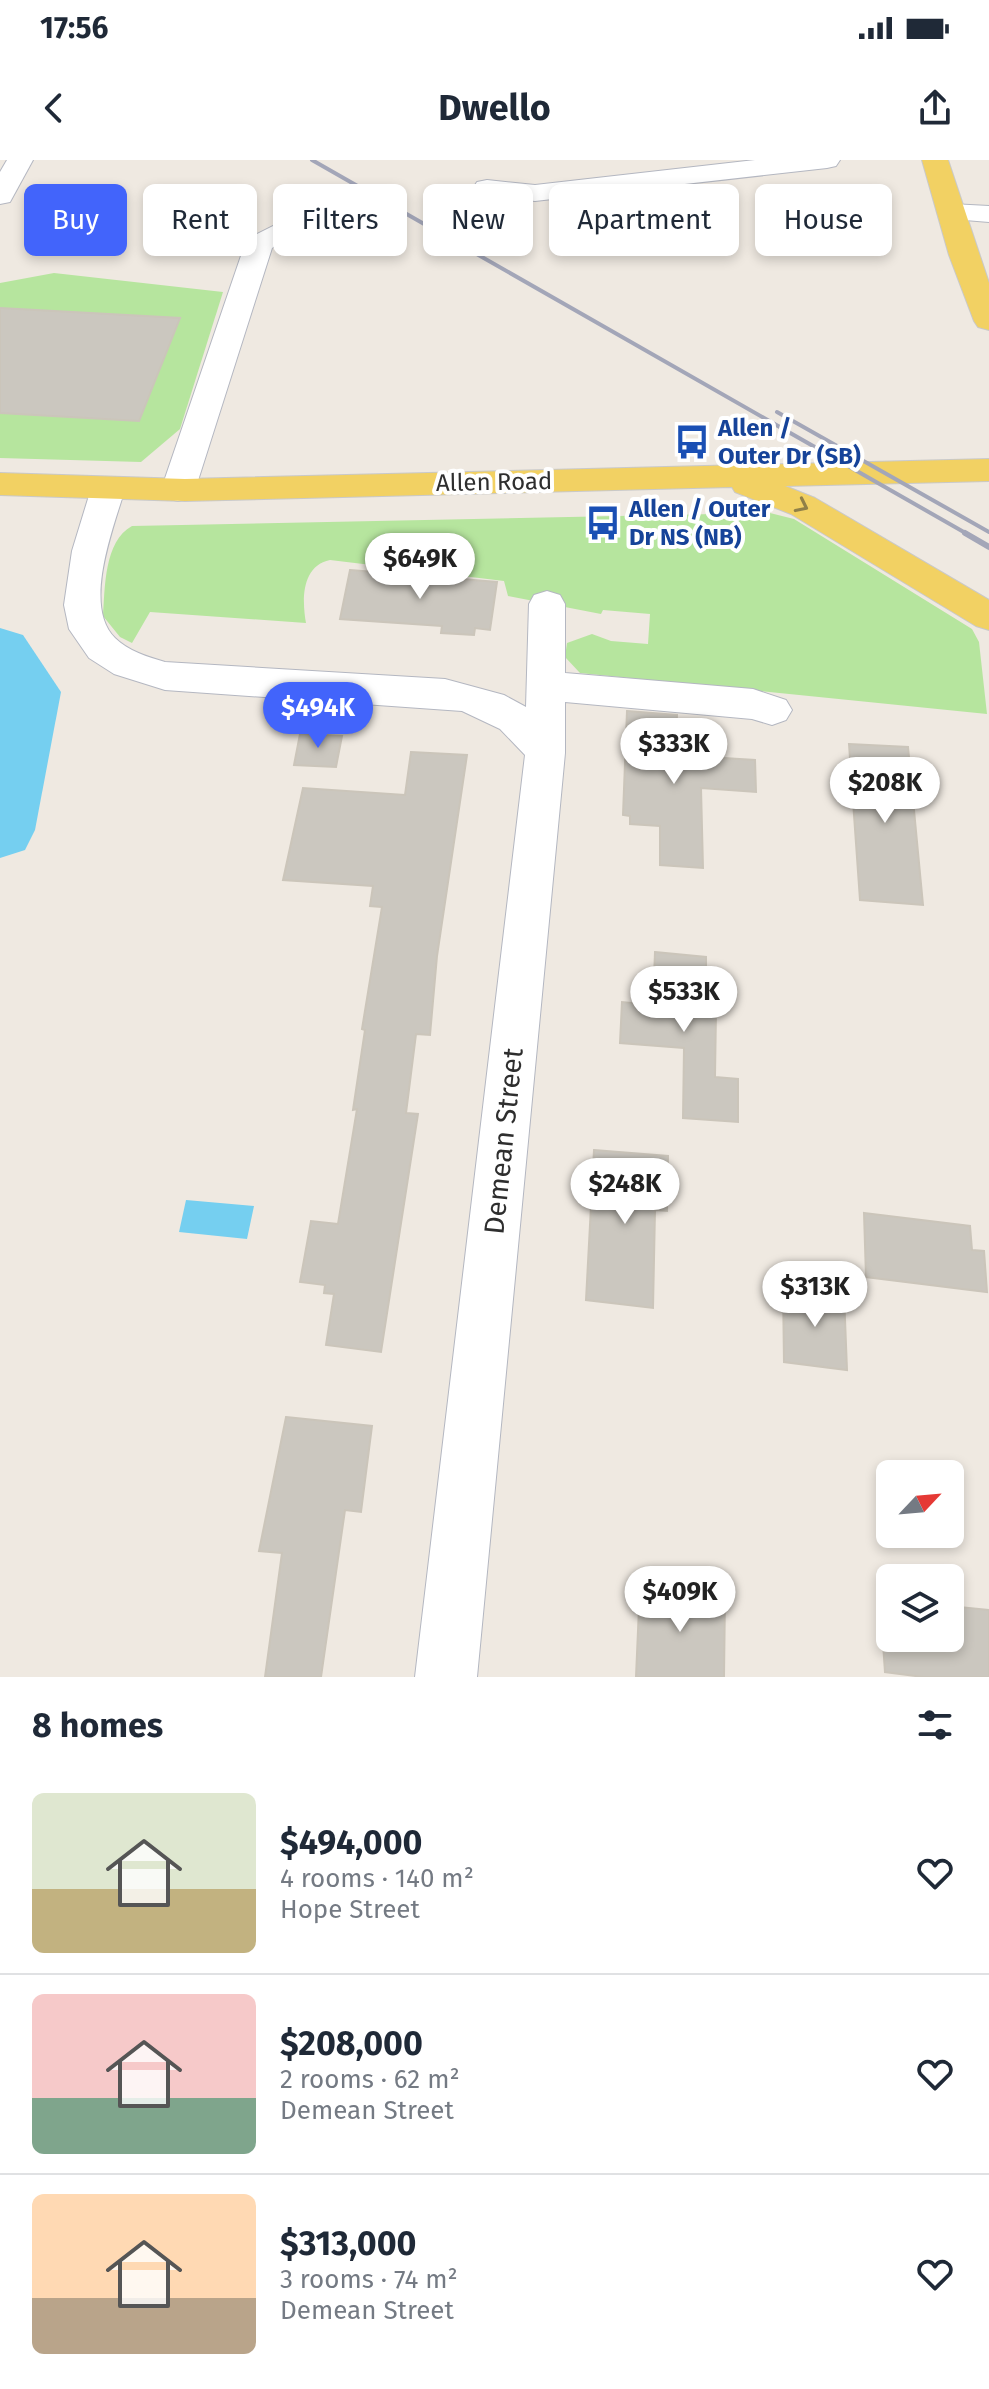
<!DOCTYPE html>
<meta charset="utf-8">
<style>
body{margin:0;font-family:"Fira Sans",sans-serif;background:#f6f6f7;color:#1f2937;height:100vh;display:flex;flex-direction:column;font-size:30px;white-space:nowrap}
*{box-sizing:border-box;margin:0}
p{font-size:26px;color:#747a83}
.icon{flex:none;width:44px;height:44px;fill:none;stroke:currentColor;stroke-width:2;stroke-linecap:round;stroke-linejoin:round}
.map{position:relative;height:1517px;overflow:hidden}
.drawer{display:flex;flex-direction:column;background:#fff;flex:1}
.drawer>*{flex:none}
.top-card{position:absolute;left:24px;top:24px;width:942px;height:72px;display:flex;gap:16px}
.needle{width:52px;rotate:64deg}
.tools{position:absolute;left:876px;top:1300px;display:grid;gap:16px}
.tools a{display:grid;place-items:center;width:88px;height:88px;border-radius:12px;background:#fff;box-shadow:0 4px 12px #0003;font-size:40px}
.price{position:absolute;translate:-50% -68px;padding:0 18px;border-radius:28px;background:#fff;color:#222;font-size:26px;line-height:52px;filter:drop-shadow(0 2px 4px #0008)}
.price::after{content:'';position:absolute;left:50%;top:48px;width:24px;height:18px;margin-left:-12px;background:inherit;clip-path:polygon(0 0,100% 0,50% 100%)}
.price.selected{background:#4264fb;color:#fff}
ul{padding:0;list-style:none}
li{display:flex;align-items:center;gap:24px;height:200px;padding:0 32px}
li+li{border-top:2px solid #e0e1e3}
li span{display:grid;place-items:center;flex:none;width:224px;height:160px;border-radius:12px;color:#555}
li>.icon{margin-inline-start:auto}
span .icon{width:96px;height:96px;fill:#fffc;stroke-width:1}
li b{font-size:34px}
h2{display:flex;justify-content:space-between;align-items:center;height:96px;padding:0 32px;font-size:34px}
.pill{padding:0 28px;border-radius:12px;background:#fff;box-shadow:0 4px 12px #0003;font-size:28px;line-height:72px}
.pill.selected{background:#4264fb;color:#fff}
.status{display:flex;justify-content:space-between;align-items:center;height:56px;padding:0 40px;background:#fff;direction:ltr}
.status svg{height:22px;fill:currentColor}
header{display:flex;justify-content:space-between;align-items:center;height:104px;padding:0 32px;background:#fff;font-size:36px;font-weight:700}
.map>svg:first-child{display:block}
.green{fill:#b6e59e}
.water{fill:#75cff0}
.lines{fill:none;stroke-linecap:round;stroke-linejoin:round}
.river{fill:#75cff0;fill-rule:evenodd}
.building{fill:#cbc7bf;stroke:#cbc5ba;stroke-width:2}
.minor-casing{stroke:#b4b7c1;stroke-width:2}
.major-casing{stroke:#c9c9c9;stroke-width:2}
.minor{fill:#fff;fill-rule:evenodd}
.major{fill:#f2d163;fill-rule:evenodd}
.rail-far1{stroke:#a3a6b8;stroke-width:4}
.rail{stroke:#a3a6b8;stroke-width:6}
.oneway{stroke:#908048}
.labels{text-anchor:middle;stroke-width:8;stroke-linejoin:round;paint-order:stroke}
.far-transit-label{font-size:24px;font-weight:bold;fill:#164399;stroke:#fff;text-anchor:start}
.far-street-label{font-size:24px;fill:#2e2e2e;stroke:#fff}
.street-label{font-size:28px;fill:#2e2e2e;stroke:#fff}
</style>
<div class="status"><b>17:56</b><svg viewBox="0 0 49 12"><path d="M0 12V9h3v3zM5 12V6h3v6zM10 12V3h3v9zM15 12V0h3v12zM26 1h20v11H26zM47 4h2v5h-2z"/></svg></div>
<header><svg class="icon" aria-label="back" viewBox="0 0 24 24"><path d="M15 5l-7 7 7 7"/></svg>Dwello<svg class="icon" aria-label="share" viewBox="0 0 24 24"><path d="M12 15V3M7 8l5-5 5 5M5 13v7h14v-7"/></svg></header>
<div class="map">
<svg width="989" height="1517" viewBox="0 0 989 1517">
<rect width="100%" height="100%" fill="#efe9e1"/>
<g class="green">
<path d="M54 113 223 132 180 269 141 302 0 298V123Z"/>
<path d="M770 353 794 359 972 469 979 482 987 554 580 513 565 497 567 483 592 474 611 481 648 484 650 454 603 450 601 454 508 436 504 421 330 400C301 406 302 441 306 463L150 452 132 483 120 477 103 456C105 428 104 381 132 366Z"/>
</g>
<path class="water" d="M186 1040 254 1046 247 1079 179 1072Z"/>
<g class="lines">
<path class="river" d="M0 468 23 475 61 532 35 670 25 690 0 698Z"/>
</g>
<g class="building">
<path d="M0 148 180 158 139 261 0 253Z"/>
<path d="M350 410 497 422 490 470 475 468 474 475 441 473 442 466 340 459Z"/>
<path d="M627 551 677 555 675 595 755 600 756 632 701 628 703 708 660 705V666L630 664V656L623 655Z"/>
<path d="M300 574 342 576 336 607 294 605Z"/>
<path d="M849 584 908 587 923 745 860 740Z"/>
<path d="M411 592 467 595 437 796 430 875 416 874 406 953 418 954 381 1192 326 1185 334 1134 324 1133 325 1125 300 1122 311 1061 338 1064 357 949 353 950 365 870 362 869 382 747 370 746 373 726 283 720 303 628 405 635Z"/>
<path d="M655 792 706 797V850L716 851 715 917 738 919V962L683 958 684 888 620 883 622 842 653 845Z"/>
<path d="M594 990 668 996 667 1051 655 1050 653 1148 586 1140Z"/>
<path d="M864 1053 970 1066 972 1090 984 1091 987 1132 866 1117Z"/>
<path d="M783 1128 844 1134 847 1210 784 1202Z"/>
<path d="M286 1257 372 1266 361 1352 345 1350 321 1517H265L282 1393 259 1391Z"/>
<path d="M640 1425 725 1436 724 1517H636Z"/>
<path d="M880 1439 890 1440V1478H950V1446L989 1450V1517H923L885 1512Z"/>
</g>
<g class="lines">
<g class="minor-casing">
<g id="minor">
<path d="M7 0H33L10 42 0 44V12Z"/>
<path d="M755 0H840L836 6 827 8 535 41 477 34 473 28 477 22 487 20 535 25Z"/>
<path d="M951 44 989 46V62L941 58 937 52 941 46Z"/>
<path d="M303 51 313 53 317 59 272 88 195 330 190 338 178 341 166 338 161 330 245 84 249 78Z"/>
<path d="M108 318 120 321 125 329C114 366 82 446 115 478 128 491 148 497 165 502L445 519 504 535 526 547 529 444 534 435 547 431 560 435 565 444V513L753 529 786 540 792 550 786 560 772 565 752 559 565 542V593L477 1517H415L525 595 500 569 462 551 165 530 114 514 89 498 69 469 64 445 72 391 91 329 96 321Z"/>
</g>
</g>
<g class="major-casing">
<g id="major">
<path d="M922 0H948L989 123V170L978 167 974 161 949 95Z"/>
<path d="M989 299V321L785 326 815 338 989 440V470L976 466 791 354 735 332 732 327 185 341 0 335V313L185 319Z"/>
</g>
</g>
<use href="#minor" class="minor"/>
<use href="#major" class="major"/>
<g class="rail-far1">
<path d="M312 0 969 375"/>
<path d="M777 252 989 372"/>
</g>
<path class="rail" d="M965 373 989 387"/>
</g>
<defs><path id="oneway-chevron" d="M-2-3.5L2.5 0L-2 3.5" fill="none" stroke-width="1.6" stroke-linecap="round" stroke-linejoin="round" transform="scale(2)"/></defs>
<use class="oneway" href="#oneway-chevron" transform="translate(802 346) rotate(26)"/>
<defs>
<g id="bus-bare" transform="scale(2.76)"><path d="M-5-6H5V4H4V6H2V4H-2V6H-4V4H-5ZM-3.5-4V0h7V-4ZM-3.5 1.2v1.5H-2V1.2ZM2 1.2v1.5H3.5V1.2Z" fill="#1a4fb4" stroke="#fff" stroke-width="2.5" paint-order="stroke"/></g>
</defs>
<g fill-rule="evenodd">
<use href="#bus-bare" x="692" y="282"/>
<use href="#bus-bare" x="603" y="363"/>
</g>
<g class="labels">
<g class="far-transit-label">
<text x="718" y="276">Allen /<tspan x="718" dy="28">Outer Dr (SB)</tspan></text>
<text x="629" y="357">Allen / Outer<tspan x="629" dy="28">Dr NS (NB)</tspan></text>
</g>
<g class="far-street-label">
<text transform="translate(494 322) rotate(-1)" y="8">Allen Road</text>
</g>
<g class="street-label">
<text transform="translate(503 981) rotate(-84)" y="10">Demean Street</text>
</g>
</g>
</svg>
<div class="tools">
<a><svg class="needle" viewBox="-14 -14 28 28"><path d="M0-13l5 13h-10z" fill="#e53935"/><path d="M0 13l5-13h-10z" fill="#747a83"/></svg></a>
<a><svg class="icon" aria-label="layers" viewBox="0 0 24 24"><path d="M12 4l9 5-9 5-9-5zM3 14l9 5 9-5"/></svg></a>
</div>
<b class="price" style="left:420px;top:441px">$649K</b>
<b class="price selected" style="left:318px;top:590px">$494K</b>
<b class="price" style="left:674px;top:626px">$333K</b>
<b class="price" style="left:885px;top:665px">$208K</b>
<b class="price" style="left:684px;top:874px">$533K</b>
<b class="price" style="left:625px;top:1066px">$248K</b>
<b class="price" style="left:815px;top:1169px">$313K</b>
<b class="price" style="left:680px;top:1474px">$409K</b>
<div class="top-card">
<a class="pill selected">Buy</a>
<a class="pill">Rent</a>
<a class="pill">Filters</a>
<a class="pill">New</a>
<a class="pill">Apartment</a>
<a class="pill">House</a>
</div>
</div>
<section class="drawer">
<h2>8 homes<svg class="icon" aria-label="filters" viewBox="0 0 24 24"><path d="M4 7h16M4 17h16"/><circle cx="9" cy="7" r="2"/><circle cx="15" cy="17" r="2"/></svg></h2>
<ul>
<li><span style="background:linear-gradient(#dfe7d0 60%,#c2b280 0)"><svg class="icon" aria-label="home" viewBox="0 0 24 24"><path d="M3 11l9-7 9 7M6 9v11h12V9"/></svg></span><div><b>$494,000</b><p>4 rooms · 140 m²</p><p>Hope Street</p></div><svg class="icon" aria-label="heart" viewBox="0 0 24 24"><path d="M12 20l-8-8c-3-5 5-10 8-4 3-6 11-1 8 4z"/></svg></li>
<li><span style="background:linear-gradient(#f6c9c9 65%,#7fa58c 0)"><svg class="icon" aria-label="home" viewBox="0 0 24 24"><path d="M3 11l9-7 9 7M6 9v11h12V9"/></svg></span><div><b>$208,000</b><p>2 rooms · 62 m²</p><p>Demean Street</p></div><svg class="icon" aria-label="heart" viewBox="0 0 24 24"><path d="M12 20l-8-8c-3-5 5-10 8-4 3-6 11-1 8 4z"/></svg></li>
<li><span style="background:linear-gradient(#ffd9b3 65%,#b9a48a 0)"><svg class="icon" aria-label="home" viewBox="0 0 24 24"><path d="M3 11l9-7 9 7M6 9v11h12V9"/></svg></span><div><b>$313,000</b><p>3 rooms · 74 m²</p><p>Demean Street</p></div><svg class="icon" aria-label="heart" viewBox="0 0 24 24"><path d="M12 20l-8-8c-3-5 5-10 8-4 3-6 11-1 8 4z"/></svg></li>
</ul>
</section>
